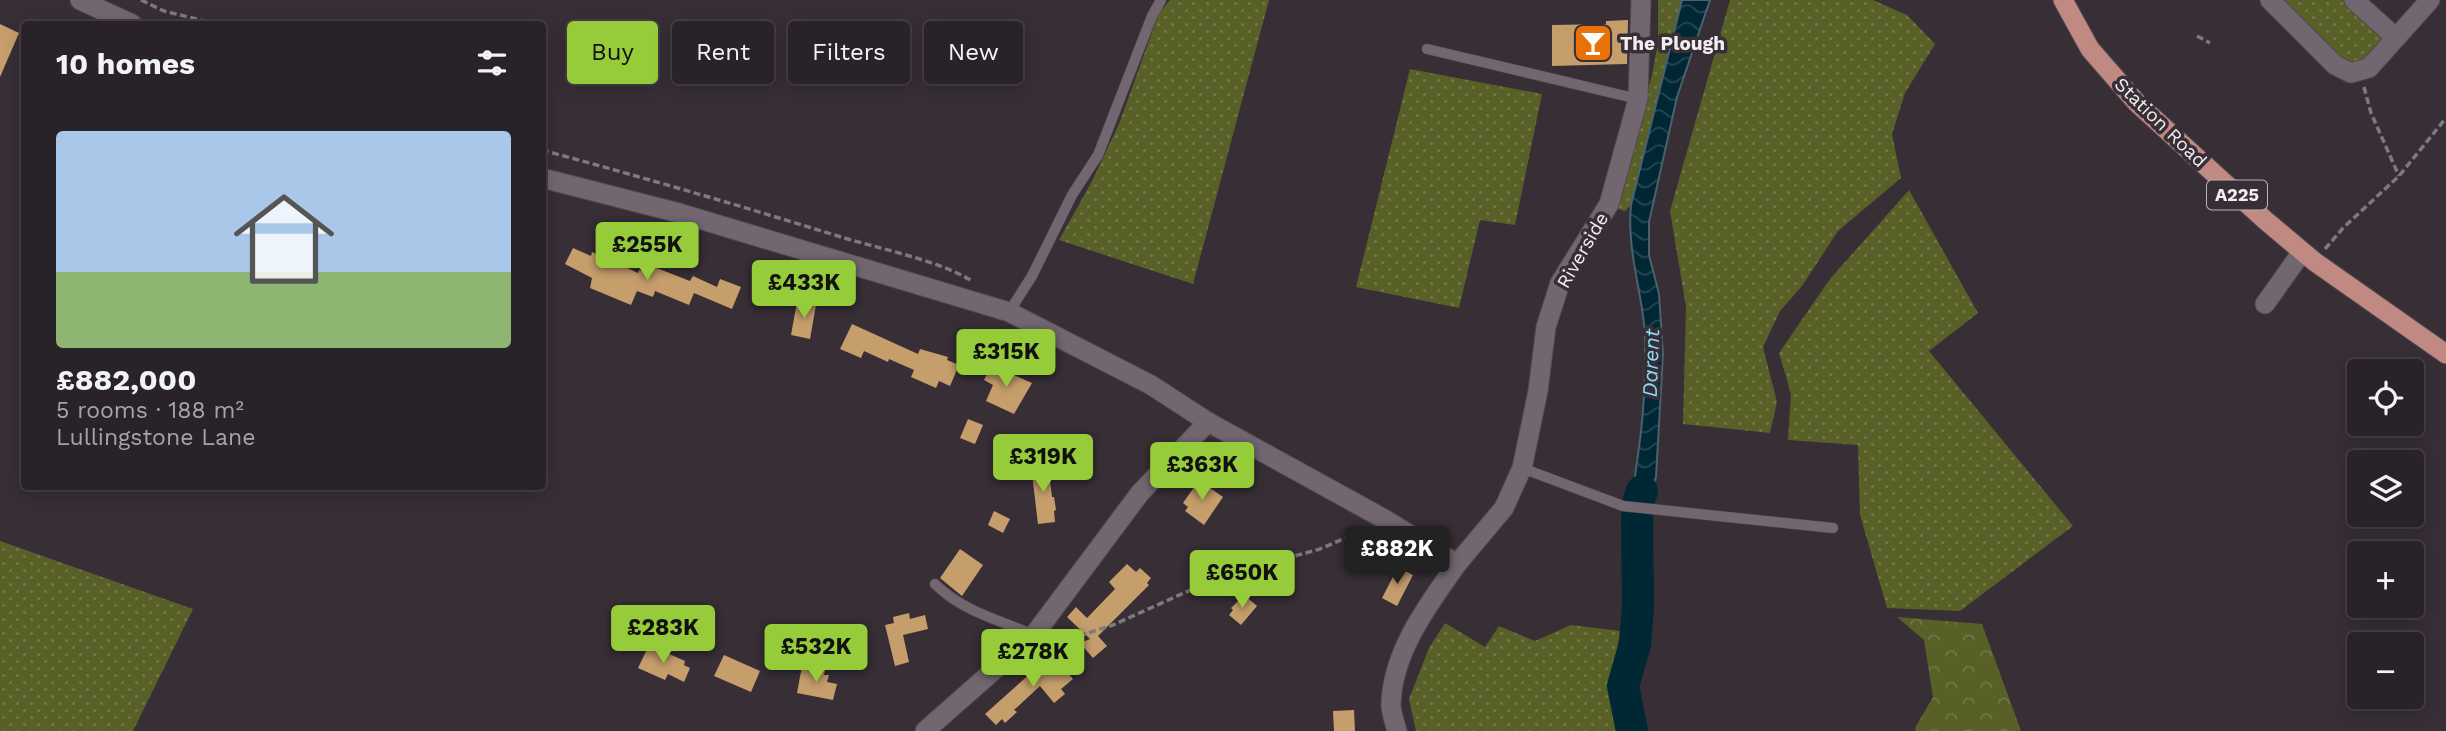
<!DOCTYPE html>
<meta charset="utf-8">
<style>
body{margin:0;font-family:"Work Sans",sans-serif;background:#352f34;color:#f1f3f6;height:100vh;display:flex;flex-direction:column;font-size:26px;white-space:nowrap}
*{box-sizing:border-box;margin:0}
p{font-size:23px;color:#a5a4a8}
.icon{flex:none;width:38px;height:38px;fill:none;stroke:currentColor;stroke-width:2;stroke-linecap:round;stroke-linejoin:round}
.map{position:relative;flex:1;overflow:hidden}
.sheet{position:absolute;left:21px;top:21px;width:525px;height:469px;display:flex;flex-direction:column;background:#292228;border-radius:7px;box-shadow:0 4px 18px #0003,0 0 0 2px #453f45}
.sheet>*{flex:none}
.banner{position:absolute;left:567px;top:21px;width:665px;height:63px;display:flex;gap:14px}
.buttons{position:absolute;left:2347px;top:359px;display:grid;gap:14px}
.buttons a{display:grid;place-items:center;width:77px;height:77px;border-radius:7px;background:#292228;box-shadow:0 4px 18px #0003,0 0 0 2px #453f45;font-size:35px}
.price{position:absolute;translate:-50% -60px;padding:0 16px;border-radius:7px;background:#96cc3a;color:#111;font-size:23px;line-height:46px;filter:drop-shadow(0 2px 4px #0008)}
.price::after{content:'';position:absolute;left:50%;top:42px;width:21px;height:16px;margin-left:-10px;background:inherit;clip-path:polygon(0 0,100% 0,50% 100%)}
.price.active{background:#222;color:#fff}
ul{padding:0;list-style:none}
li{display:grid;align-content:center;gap:14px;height:371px;padding:0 35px}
li span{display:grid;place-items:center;height:217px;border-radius:7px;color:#555}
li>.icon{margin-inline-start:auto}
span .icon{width:126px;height:126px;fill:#fffc;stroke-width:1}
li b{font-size:30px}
h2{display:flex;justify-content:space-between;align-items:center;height:84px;padding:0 35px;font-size:30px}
.pill{padding:0 24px;border-radius:7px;background:#292228;box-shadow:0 4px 18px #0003,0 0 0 2px #453f45;font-size:24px;line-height:63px}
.pill.active{background:#96cc3a;color:#111}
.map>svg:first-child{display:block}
.grass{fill:url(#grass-dots)}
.forest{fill:url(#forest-crowns)}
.water{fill:url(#water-waves);stroke:#49626d;stroke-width:2}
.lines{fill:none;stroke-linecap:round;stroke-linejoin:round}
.river{stroke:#002734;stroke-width:32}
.building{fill:#c69e6c}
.service-casing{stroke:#514a51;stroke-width:11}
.minor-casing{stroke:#514a51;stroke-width:21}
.tertiary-casing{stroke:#514a51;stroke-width:21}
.primary-casing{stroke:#514a51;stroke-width:21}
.path{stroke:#7f787e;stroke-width:3.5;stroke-dasharray:7 3.5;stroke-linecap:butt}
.service{stroke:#726771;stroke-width:10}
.minor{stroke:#726771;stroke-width:19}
.tertiary{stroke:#726771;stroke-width:19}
.primary{stroke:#c08981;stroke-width:19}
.labels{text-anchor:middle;stroke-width:7;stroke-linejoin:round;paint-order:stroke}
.shield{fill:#372e36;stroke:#bbb4ba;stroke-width:2}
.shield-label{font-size:18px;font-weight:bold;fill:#f3edf2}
.poi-label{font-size:19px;font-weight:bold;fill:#f3edf2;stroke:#372e36;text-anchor:start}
.street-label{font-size:19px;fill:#f3edf2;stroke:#372e36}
.water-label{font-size:21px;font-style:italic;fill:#89d9f8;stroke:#372e36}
</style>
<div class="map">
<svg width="2446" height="731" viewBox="0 0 2446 731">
<defs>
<pattern id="grass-dots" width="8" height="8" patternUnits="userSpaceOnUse" patternTransform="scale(1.75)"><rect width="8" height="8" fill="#586027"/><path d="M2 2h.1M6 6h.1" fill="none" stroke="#707747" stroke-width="1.8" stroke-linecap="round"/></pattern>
<pattern id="forest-crowns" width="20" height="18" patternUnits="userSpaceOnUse" patternTransform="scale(1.75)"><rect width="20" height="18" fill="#586027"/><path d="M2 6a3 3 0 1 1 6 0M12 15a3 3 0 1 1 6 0" fill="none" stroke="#707747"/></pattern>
<pattern id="water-waves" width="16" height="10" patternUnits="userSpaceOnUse" patternTransform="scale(1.75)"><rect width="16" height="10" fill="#002734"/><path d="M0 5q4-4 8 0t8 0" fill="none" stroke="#264752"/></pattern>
</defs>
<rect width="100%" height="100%" fill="#372e36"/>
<g class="grass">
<path d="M1170 0H1269L1193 284 1059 240 1091 183 1119 124 1159 13Z"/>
<path d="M1658 0H1682L1631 205 1625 211 1615 208 1652 75 1658 43Z"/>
<path d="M1730 0H1873L1907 15 1935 44 1905 93 1892 134 1901 178 1838 231 1802 286 1780 311 1763 347 1777 402 1770 433 1683 424 1686 307 1670 211Z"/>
<path d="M2278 0H2343L2378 30 2382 39C2370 56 2366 65 2343 62Z"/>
<path d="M1410 69 1542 94 1515 225 1480 220 1459 308 1356 287Z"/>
<path d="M1909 190 1978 313 1929 351 2073 526 1960 611 1887 608 1860 515 1858 445 1788 440 1791 394 1779 353 1830 279Z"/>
<path d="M0 541 193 609 133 731H0Z"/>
<path d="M1445 623 1485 647 1499 626 1535 641 1571 625 1620 631 1611 692 1620 731H1416L1409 699 1429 648Z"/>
</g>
<path class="forest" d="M1897 617 1982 624 2021 731H1916L1915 728 1933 697 1924 640Z"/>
<path class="water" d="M1682 0H1710L1677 97 1649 222V255L1659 294 1663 354 1656 477 1651 492 1646 502V535L1631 532C1628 505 1633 494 1636 469 1640 442 1644 415 1644 388 1645 367 1646 343 1644 323 1639 282 1627 246 1631 205Z"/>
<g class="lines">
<path class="river" d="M1632 731 1623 686 1635 644 1638 607 1637 517 1639 499 1642 491"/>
</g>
<g class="building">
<path d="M1628 20 1627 64 1552 66V25L1606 24V21Z"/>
<path d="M0 24 19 33 0 77Z"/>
<path d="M573 248 591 256 592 252 638 273 639 270 651 275 654 267 690 281 693 276 717 287 720 279 741 287 732 309 694 293 689 305 655 291 653 297 637 291 631 305 590 288 592 278 565 264Z"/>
<path d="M797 302 816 305 810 339 791 335Z"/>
<path d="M852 324 918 354 920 349 948 357 947 360 959 365 950 386 939 381 936 388 911 377 914 370 889 359 888 362 864 351 861 358 840 349Z"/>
<path d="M991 365 1032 383 1014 414 986 401 993 385 984 380Z"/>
<path d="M968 419 983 425 975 444 960 438Z"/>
<path d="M1048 463 1052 497H1054L1056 510 1054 511 1055 522 1038 524 1031 465Z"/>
<path d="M1199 480 1223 497 1204 525 1185 511 1188 507 1183 503Z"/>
<path d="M994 511 1010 519 1003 533 988 525Z"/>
<path d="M960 549 983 565 962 596 940 578Z"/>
<path d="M1127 564 1136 572 1140 568 1151 578 1147 583 1149 585 1098 636 1107 646 1093 658 1080 643 1090 639 1067 617 1076 607 1087 618 1115 589 1109 582Z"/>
<path d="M1398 567 1413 575 1397 606 1382 598Z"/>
<path d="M1244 595 1257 606 1241 625 1229 615 1233 610 1231 608Z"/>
<path d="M909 613 910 619 925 615 928 629 903 635 909 662 895 666 885 625 894 623 893 617Z"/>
<path d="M649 645 685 661 684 665 690 668 684 682 668 674 665 680 638 668Z"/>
<path d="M1052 654 1073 679 1061 689 1065 694 1054 703 1040 686 1014 710 1017 712 1005 723 1002 719 996 725 985 714Z"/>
<path d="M724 655 760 671 751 692 714 676Z"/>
<path d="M802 666 825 670 824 675H829L827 682 837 684 833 700 797 693Z"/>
<path d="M1354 710 1355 731H1334L1333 711Z"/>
</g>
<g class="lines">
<g class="service-casing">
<g id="service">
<path d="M1427 49 1638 99"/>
<path d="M1009 312 1032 276 1072 195 1098 155 1152 16 1161 0"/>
<path d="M1522 468 1623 506 1833 528"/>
<path d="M935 584C962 611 999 620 1034 635"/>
</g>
</g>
<g class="minor-casing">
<g id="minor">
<path d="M2270 0 2335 65 2351 73 2369 68 2430 0"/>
<path d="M2354 0 2395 37"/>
<path d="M2265 304 2302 252"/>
<path d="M1397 731C1395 723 1391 713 1391 705 1392 652 1428 605 1457 564"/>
</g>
</g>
<g class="tertiary-casing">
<g id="tertiary">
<path d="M80 0 132 24"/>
<path d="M542 178 679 213 1009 312 1151 385 1208 422 1386 520 1457 564 1504 508 1522 468 1538 391 1546 327 1560 283 1609 204 1638 99 1641 0"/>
<path d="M925 731 1034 635 1140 493 1208 422"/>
</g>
</g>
<g class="primary-casing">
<path id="primary" d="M2063 0 2090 49 2137 103 2265 220 2315 262 2446 354"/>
</g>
<g class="path">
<path d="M141 0 164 11 217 24"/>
<path d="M2197 36 2210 43"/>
<path d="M2364 87 2371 113 2399 176"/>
<path d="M542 150C642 177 741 206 841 237 880 249 938 260 972 281"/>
<path d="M2325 249 2343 228 2399 176 2446 118"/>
<path d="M1049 641 1057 643 1113 625 1186 592 1251 568 1320 549 1366 529"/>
</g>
<use href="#service" class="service"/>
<use href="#minor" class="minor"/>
<use href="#tertiary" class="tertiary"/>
<use href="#primary" class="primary"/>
</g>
<defs>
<g id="bar-square" transform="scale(2.0125)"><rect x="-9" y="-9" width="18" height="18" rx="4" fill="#e8710a" stroke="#372e36"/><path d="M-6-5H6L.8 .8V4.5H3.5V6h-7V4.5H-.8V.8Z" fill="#fff"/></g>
</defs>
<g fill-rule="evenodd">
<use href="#bar-square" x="1593" y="43"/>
</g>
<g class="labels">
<rect class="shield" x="2207" y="180.5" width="60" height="29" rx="5"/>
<g class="shield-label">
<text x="2237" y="201">A225</text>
</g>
<g class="poi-label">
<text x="1620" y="50">The Plough</text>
</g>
<g class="street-label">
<text transform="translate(2161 122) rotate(44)" y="7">Station Road</text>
<text transform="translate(1582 250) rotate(-60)" y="7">Riverside</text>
</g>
<g class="water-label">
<text transform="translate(1651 363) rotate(-88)" y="7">Darent</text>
</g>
</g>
</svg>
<div class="buttons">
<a><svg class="icon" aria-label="locate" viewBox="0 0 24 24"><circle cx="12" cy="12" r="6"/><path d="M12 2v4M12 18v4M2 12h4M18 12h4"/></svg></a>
<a><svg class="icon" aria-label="layers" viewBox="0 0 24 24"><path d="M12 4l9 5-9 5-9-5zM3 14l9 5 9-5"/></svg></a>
<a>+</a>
<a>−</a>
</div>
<b class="price" style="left:647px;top:282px">£255K</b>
<b class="price" style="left:804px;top:320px">£433K</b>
<b class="price" style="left:1006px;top:389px">£315K</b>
<b class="price" style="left:1043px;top:494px">£319K</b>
<b class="price" style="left:1202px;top:502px">£363K</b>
<b class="price active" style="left:1397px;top:586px">£882K</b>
<b class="price" style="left:1242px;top:610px">£650K</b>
<b class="price" style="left:663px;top:665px">£283K</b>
<b class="price" style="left:816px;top:684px">£532K</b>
<b class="price" style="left:1033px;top:689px">£278K</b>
<div class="banner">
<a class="pill active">Buy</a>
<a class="pill">Rent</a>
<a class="pill">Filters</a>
<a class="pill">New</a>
</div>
<section class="sheet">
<h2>10 homes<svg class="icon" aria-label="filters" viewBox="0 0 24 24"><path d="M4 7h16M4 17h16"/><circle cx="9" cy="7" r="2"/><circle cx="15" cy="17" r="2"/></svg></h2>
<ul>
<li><span style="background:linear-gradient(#a9c7e8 65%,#8fb573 0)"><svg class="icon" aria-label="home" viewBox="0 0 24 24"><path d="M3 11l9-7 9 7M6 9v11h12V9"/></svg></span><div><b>£882,000</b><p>5 rooms · 188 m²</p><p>Lullingstone Lane</p></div></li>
</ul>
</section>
</div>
